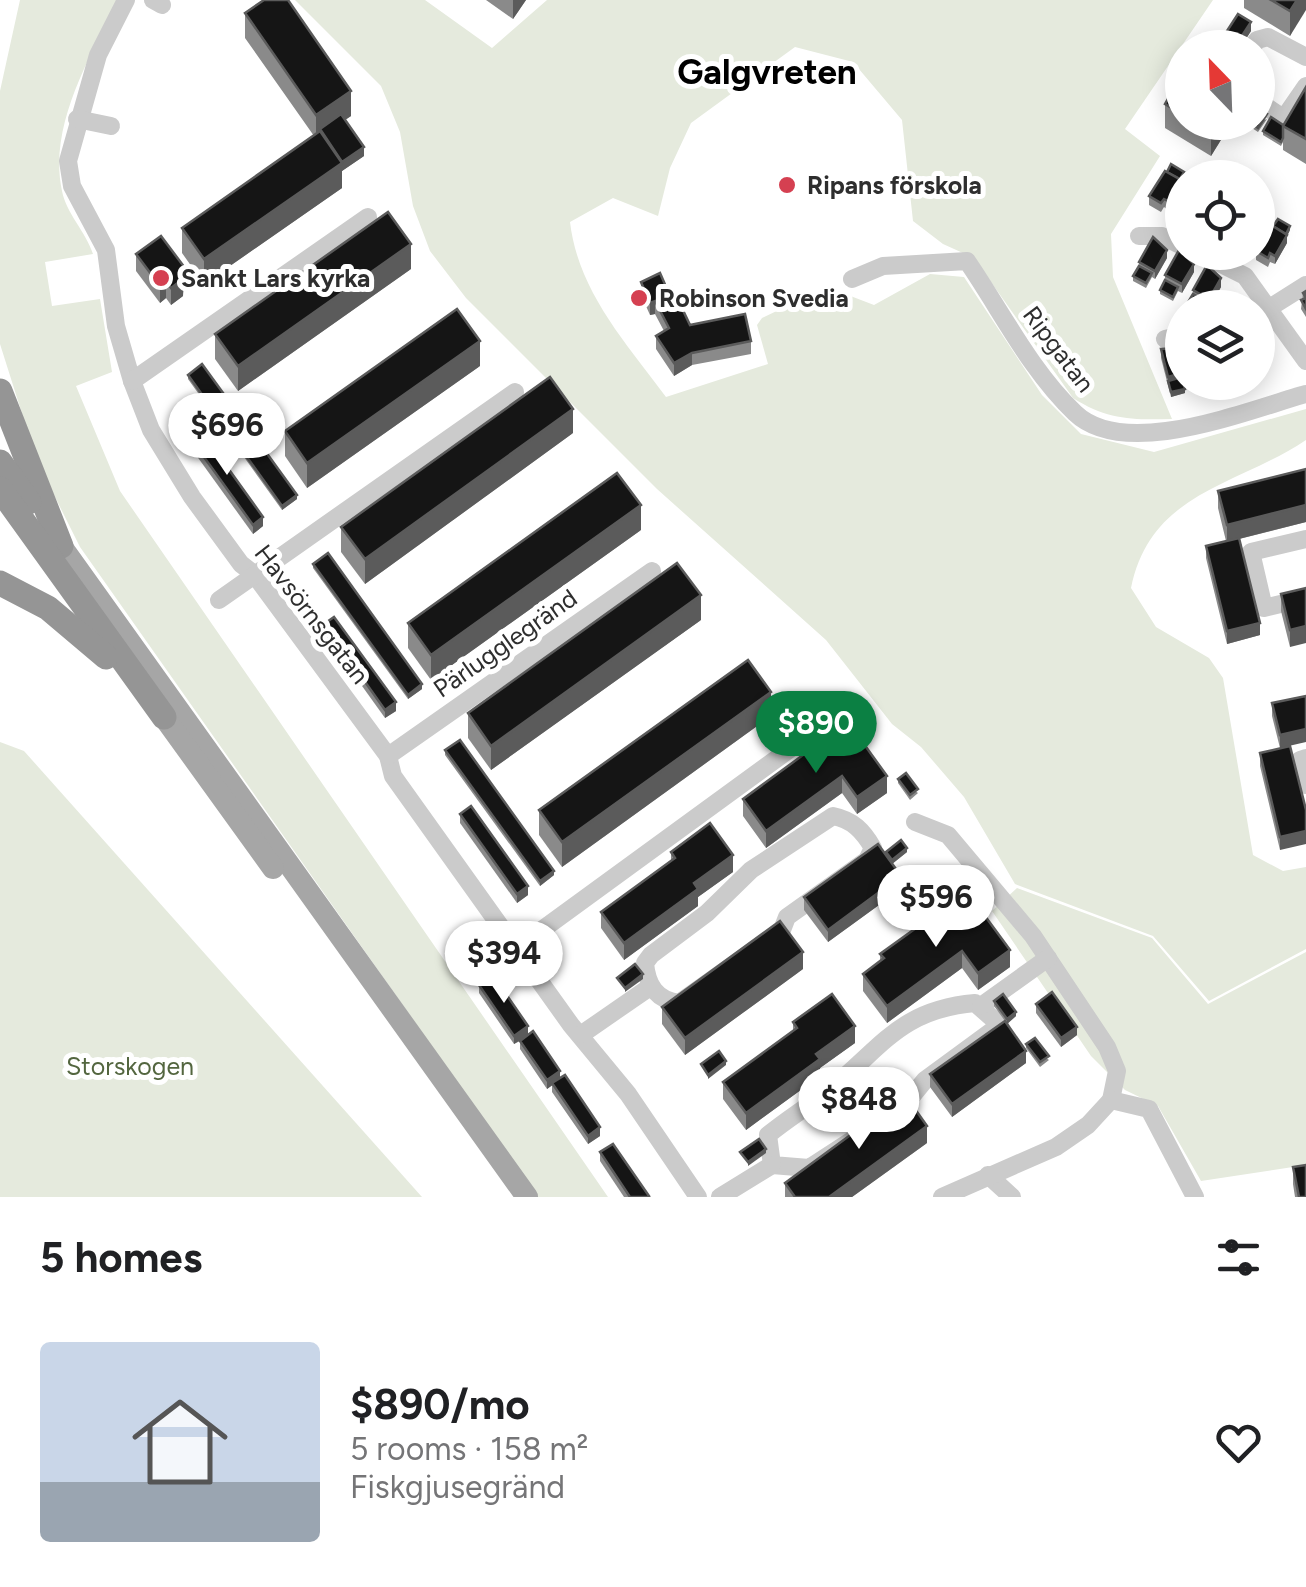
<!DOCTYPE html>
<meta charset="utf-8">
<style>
body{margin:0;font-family:Figtree,sans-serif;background:#f6f6f6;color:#202124;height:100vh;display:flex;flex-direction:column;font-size:38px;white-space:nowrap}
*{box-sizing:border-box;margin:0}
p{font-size:32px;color:#757577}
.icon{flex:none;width:55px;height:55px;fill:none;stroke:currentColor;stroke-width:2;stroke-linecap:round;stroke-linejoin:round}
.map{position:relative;height:1197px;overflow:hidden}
.panel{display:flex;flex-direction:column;background:#fff;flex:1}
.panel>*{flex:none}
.needle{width:65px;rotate:337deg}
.tools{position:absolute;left:1165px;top:30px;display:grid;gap:20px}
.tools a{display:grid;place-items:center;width:110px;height:110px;border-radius:50%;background:#fff;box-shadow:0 5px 25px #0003;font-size:50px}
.price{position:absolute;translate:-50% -85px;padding:0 22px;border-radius:35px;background:#fff;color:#222;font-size:32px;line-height:65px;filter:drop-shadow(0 2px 5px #0008)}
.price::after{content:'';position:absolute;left:50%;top:60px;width:30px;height:22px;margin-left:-15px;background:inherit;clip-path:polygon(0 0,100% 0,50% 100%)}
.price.current{background:#0b8043;color:#fff}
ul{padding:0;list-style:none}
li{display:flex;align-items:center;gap:30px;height:250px;padding:0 40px}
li+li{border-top:2px solid #e0e0e0}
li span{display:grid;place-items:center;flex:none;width:280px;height:200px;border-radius:10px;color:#555}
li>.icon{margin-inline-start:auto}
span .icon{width:120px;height:120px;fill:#fffc;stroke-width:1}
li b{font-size:42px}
h2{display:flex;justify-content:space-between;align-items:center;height:120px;padding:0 40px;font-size:42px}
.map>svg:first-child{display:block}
.green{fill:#e5eadd}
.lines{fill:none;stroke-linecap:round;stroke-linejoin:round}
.minor{stroke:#cbcbcb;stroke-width:18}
.major{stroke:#a6a6a6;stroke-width:22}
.highway{stroke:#959595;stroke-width:25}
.wall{fill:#8a8a8a}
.shaded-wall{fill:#5b5b5b}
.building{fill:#151515;stroke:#5b5b5b;stroke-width:2.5}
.poi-dot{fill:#d54051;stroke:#fff;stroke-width:4}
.labels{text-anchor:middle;stroke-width:10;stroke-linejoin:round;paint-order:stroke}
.poi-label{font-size:25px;font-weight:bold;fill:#2e2e2e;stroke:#fff;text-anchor:start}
.street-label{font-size:25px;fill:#2e2e2e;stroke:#fff}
.park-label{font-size:25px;fill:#53663f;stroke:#fff}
.district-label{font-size:35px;font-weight:bold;fill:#000;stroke:#fff}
</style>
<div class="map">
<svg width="1306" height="1197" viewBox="0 0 1306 1197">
<rect width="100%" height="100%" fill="#fff"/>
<g class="green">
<path d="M20 0H117C90 59 48 125 62 191 66 213 86 232 93 254L45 262 52 306 100 299 112 372 76 386 120 491 608 1197H538L80 547 37 461 0 344V91Z"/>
<path d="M295 0H425L492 48 547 0H1213L1125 129 1160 156 1111 234 1113 277 1172 419C1133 420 1107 420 1073 398L974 258 943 244 913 221 902 120 853 62 795 47 691 123 670 168 658 216 613 198 570 222C578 291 626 343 666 397L768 364 757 325 762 318 827 287 874 305 930 274 964 277 1042 395 1081 434 1154 452 1306 409V440C1236 487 1151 491 1131 588L1156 627 1209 658 1223 678 1253 855 1283 871 1306 867V949L1209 1001 1153 936 1015 884 964 797 921 747 892 724 826 640 657 489 466 298 430 251 413 206 400 132 381 86Z"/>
<path d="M0 742 24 751 422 1197H0Z"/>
<path d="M1017 888 1152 938 1208 1004 1306 952V1165L1201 1181 1158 1106 1125 1090 1091 1056 992 911Z"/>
</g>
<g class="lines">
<g class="minor">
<path d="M126 0 98 55 68 161 72 186 106 250 116 326 132 381 151 430 192 497 241 564 254 574 388 756 393 776 571 1025 628 1094 698 1197"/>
<path d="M153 0 162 5"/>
<path d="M1252 48 1257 40 1268 37 1306 57"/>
<path d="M1258 101 1280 116 1286 115 1306 86"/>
<path d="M77 119 111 126"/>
<path d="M1139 236H1162L1182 246"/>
<path d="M1197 252 1245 276 1306 361"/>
<path d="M852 279 883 266 967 261C1002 312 1030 370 1075 413 1125 461 1248 410 1306 394"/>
<path d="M1258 315 1306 285"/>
<path d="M1165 339 1182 335"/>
<path d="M132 381 368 217"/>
<path d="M1306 539 1251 552 1264 608 1306 598"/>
<path d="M219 600 515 392"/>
<path d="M388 756 652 571"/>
<path d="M1306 758 1300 760 1306 785"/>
<path d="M833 816C853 820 863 831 873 848L867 860 787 917 782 930 679 1003C656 1000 647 985 645 963L651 955 707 913 751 870Z"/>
<path d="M915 822 948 835 1033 936 1107 1047 1117 1071 1111 1100"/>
<path d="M517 948 805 738"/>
<path d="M975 1003 1000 1025 925 1080 903 1107 809 1168 772 1165 768 1135C786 1120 806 1108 825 1093 881 1050 897 1010 975 1003Z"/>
<path d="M981 1006 1048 958"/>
<path d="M582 1034 650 987"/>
<path d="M988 1175 1012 1197"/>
<path d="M720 1197 772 1165"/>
<path d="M942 1197 1056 1147 1088 1125 1111 1100 1149 1109 1195 1197"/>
</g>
<g class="major">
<path d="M61 546 527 1197"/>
<path d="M164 717 273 868"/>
</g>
<g class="highway">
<path d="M0 391 61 546"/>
<path d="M0 462 29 502"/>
<path d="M0 489 164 717"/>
<path d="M0 583 48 608 106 657"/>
</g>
</g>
<g class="wall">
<path d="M486 0H526L513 19Z"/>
<path d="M1244 0H1306L1290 36 1244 8Z"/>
<path d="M245 13 351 116 345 120 364 156 342 171V188L204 284 182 253V228L314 136 245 38Z"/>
<path d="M1251 31 1240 48H1217L1223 42V37Z"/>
<path d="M1182 74V122H1232L1211 156 1165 128V104Z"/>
<path d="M1306 87V164L1283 150V142L1281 146 1263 135V131L1283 125Z"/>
<path d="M1267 119 1258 132 1243 122H1258Z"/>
<path d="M1184 176 1181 181V189L1168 210 1164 207 1161 212 1149 205V196Z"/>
<path d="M1290 230 1287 236V243L1275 264 1270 262 1268 267 1256 260V252Z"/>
<path d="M136 254 185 285 183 287V296L171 305 166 298 160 303 136 271Z"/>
<path d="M1167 258 1155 279 1152 277 1146 288 1133 281V276L1139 266V262Z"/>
<path d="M411 269 238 391 215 359V334Z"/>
<path d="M1194 272 1182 293 1178 291 1173 301 1160 294V290L1165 280V275Z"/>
<path d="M641 282 667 289 690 325 751 341V354L692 365 674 376 656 349V336L664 331 655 314 650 315 641 295Z"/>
<path d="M1221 287 1209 308 1206 306 1205 308H1187V304L1193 294V290Z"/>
<path d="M1306 291V317L1301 309 1303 293Z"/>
<path d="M1161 349 1182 382 1185 393 1171 397 1161 358Z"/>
<path d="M480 366 307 488 285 456V431Z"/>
<path d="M188 375 297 499 282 510 188 379Z"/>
<path d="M573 433 365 584 341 552V527Z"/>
<path d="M191 439 263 526 253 534 191 448Z"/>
<path d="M1306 469V522L1239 539 1260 635 1227 644 1206 558V546L1226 541 1218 508V491Z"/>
<path d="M641 530 431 680 408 648V623Z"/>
<path d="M313 564 422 689 408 699 313 568Z"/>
<path d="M1306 588 1290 647 1281 611V594Z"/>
<path d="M701 620 491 770 468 738V713Z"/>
<path d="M324 624 396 711 385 718 324 633Z"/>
<path d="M1272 703 1290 746 1280 850 1260 766V753L1280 748 1272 716Z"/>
<path d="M771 716 562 867 539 835V810Z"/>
<path d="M848 722 887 793 857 814 842 793 766 848 743 816V799Z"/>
<path d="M445 750 554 875 540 886 445 755Z"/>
<path d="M898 779 918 793 910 800 898 783Z"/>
<path d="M460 814 528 895 517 903 460 823Z"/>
<path d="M671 852 733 872 698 897V906L624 960 601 928V912L671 861Z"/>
<path d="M886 852H907L892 864 901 889 828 942 804 910V897L886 855Z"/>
<path d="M952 911 1010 967 978 990 962 968 887 1023 863 991V974L880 961V954Z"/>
<path d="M803 969 685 1055 662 1024V1007Z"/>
<path d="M479 985 528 1035 600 1136 588 1144 552 1092V1085L547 1089 520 1049V1041L514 1044 479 993Z"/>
<path d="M994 1001 1016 1016 1007 1024 1026 1063 952 1117 930 1087V1074L1005 1021 994 1006Z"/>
<path d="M1036 1004 1077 1035 1061 1047 1036 1013Z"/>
<path d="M793 1022 855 1043 820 1068V1076L746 1130 723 1099V1082L793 1032Z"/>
<path d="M1026 1044 1049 1060 1040 1067 1026 1048Z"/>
<path d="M927 1143 852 1197H785V1183Z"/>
<path d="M600 1152 649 1197H624L600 1161Z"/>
<path d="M1293 1167 1306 1197H1295L1293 1184Z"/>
</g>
<g class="shaded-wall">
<path d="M513 0H526L513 19Z"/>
<path d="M1297 0H1306V10L1290 36V11Z"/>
<path d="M1251 22V31L1240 48H1236Z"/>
<path d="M351 91V116L324 134 320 129V137L316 140V115Z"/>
<path d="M1217 122H1232L1211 156V131Z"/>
<path d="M364 147V156L342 171V188L204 284V259Z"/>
<path d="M1184 172V176L1181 181V189L1168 210V201Z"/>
<path d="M1266 211V215L1262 221V228L1258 236 1259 222Z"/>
<path d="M1290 226V230L1287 236V243L1275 264V256Z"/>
<path d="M411 244V269L238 391V366Z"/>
<path d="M1167 250V258L1155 279V271Z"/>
<path d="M1194 264V272L1182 293V284Z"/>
<path d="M185 268 183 296 171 305V288L179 273Z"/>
<path d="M1221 278V287L1209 308V299Z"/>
<path d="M166 281V298L160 303V286Z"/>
<path d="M655 301V314L650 315V303Z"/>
<path d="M480 341V366L307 488V463Z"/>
<path d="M692 353V365L674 376V363Z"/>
<path d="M1182 373V382L1168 381V377Z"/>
<path d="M1209 382H1214V386L1200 389V385Z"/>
<path d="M1185 389V393L1171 397V392Z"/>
<path d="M573 409V433L365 584V559Z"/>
<path d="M297 495V499L282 510V506Z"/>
<path d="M641 505V530L431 680V655Z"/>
<path d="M1306 505V522L1227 542V525Z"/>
<path d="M263 517V526L253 534V525Z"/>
<path d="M701 595V620L491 770V746Z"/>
<path d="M1260 623V635L1227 644V631Z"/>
<path d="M1306 626V643L1290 647V630Z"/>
<path d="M422 684V689L408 699V695Z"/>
<path d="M771 692V716L562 867V842Z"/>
<path d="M396 702V711L385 718V710Z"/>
<path d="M1306 729V742L1280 748V735Z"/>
<path d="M842 776V793L766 848V831Z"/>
<path d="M887 776V793L857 814V797Z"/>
<path d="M1306 831V844L1280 850V837Z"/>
<path d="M907 848V852L892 864V860Z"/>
<path d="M733 855V872L698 897V906L624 960V943L694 883Z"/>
<path d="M554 871V875L540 886V881Z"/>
<path d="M901 876V889L828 942V930Z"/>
<path d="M528 886V895L517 903V894Z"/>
<path d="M1010 950V967L978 990V973Z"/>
<path d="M962 951V968L887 1023V1006Z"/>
<path d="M803 952V969L685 1055V1038Z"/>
<path d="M643 974V979L625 992V988Z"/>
<path d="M1016 1012V1016L1007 1024V1019Z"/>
<path d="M528 1026V1035L514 1044V1036Z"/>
<path d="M855 1026V1043L820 1068V1076L746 1130V1113L816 1054Z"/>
<path d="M1077 1027V1035L1061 1047V1038Z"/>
<path d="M1026 1051V1063L952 1117V1104Z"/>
<path d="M726 1061V1065L708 1079V1075Z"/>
<path d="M560 1071V1080L547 1089V1080Z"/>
<path d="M927 1126V1143L852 1197H829Z"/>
<path d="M600 1127V1136L588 1144V1136Z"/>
<path d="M766 1149V1153L748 1166V1162Z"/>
</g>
<g class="building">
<path d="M264 0H288L351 91 316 115 245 13Z"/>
<path d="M1271 0H1297L1290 11Z"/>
<path d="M1238 14 1251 22 1236 45 1223 37Z"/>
<path d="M1221 41 1232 48H1217Z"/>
<path d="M1182 74V114L1165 104Z"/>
<path d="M1306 87V139L1283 126Z"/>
<path d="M1258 109 1267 114 1258 128 1250 122H1258Z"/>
<path d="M341 114 364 147 342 162 320 129Z"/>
<path d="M1271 117 1283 125V138L1281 142 1263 131Z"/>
<path d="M1196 122H1217L1211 131Z"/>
<path d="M320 131 342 163 204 259 182 228Z"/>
<path d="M1171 164 1184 172 1180 179 1167 172Z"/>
<path d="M1165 171 1181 180 1168 201 1164 199 1161 203 1149 196Z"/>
<path d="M1258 206 1266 211 1261 219 1258 216Z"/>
<path d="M388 212 411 244 238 366 215 334Z"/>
<path d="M1278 219 1290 226 1286 234 1273 226Z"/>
<path d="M1271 225 1287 235 1275 256 1270 253 1268 258 1258 252V248Z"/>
<path d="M161 236 185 268 179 273 183 279 171 288 166 281 160 286 136 254Z"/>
<path d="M1153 237 1167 250 1155 271 1139 262Z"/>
<path d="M1179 250 1194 264 1182 284 1165 275Z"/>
<path d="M1207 265 1221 278 1209 299 1193 290Z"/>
<path d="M1139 266 1152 273 1146 283 1133 276Z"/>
<path d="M660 273 667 289 672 287 690 325 745 314 751 341 692 353 674 363 656 336 669 328 655 301 650 303 641 282Z"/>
<path d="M1165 280 1178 287 1173 297 1160 290Z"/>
<path d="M1306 291V309L1301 300 1306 298 1303 293Z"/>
<path d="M1193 294 1206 301 1202 308H1193L1187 304Z"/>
<path d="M457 309 480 341 307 463 285 431Z"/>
<path d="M1180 348 1182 358V373L1168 377 1161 349Z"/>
<path d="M202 364 297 495 282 506 188 375Z"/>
<path d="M550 377 573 409 365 559 341 527Z"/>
<path d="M1182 377 1185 389 1171 392 1168 381Z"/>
<path d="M202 432 263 517 253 525 191 439Z"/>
<path d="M1306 469V505L1227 525 1218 491Z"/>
<path d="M617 473 641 505 431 655 408 623Z"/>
<path d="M1239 538 1260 623 1227 631 1206 546Z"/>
<path d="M328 553 422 684 408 695 313 564Z"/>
<path d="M677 563 701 595 491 746 468 713Z"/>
<path d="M1306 588V626L1290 630 1281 594Z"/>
<path d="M334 617 396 702 385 710 324 624Z"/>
<path d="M748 660 771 692 562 842 539 810Z"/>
<path d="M1306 696V729L1280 735 1272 703Z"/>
<path d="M848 722 887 776 857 797 842 776 766 831 743 799Z"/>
<path d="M460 740 554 871 540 881 445 750Z"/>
<path d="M1290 746 1306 810V831L1280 837 1260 753Z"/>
<path d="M906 773 918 789 910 795 898 779Z"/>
<path d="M471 806 528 886 517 894 460 814Z"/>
<path d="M710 823 733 855 694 883 698 889 624 943 601 912 675 858 671 852Z"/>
<path d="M901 840 907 848 892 860 886 852Z"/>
<path d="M878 844 901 876 828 930 804 897Z"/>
<path d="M971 897 1010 950 978 973 962 951 887 1006 863 974 884 958 880 954 948 905 952 911Z"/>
<path d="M780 921 803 952 685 1038 662 1007Z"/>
<path d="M635 964 643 974 625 988 617 978Z"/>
<path d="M493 975 528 1026 514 1036 479 985Z"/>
<path d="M1052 992 1077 1027 1061 1038 1036 1004Z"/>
<path d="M832 994 855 1026 816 1054 820 1059 746 1113 723 1082 797 1028 793 1022Z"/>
<path d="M1003 994 1016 1012 1007 1019 994 1001Z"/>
<path d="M1005 1021 1026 1051 952 1104 930 1074Z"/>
<path d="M533 1031 560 1071 547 1080 520 1041Z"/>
<path d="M1035 1038 1049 1056 1040 1062 1026 1044Z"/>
<path d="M719 1051 726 1061 708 1075 701 1064Z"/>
<path d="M565 1075 600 1127 588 1136 552 1083Z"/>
<path d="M905 1095 927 1126 829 1197H795L785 1183Z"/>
<path d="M759 1139 766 1149 748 1162 740 1152Z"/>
<path d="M613 1144 649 1196 647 1197H630L600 1152Z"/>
<path d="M1306 1165V1197H1299L1293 1167Z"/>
</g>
<g class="poi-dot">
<circle cx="787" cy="185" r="10"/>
<circle cx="161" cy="278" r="10"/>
<circle cx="639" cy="298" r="10"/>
</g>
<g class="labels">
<g class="poi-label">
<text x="807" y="194">Ripans förskola</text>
<text x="181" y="287">Sankt Lars kyrka</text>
<text x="659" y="307">Robinson Svedia</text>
</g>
<g class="street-label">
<text transform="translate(1059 349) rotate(53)" y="9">Ripgatan</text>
<text transform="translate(312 614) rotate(52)" y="9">Havsörnsgatan</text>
<text transform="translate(505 643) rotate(-35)" y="9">Pärlugglegränd</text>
</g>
<g class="park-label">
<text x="130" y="1075">Storskogen</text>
</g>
<g class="district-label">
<text x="767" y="84">Galgvreten</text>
</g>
</g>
</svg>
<div class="tools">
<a><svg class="needle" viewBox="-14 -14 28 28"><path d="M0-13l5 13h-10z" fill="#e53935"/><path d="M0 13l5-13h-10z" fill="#757577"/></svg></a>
<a><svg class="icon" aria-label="locate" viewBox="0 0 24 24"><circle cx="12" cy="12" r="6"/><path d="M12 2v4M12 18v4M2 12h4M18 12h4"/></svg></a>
<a><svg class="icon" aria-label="layers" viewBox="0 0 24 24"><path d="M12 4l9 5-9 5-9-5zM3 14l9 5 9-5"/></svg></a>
</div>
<b class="price" style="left:227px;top:478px">$696</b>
<b class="price current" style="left:816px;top:776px">$890</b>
<b class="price" style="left:936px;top:950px">$596</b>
<b class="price" style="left:504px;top:1006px">$394</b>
<b class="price" style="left:859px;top:1152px">$848</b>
</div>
<section class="panel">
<h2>5 homes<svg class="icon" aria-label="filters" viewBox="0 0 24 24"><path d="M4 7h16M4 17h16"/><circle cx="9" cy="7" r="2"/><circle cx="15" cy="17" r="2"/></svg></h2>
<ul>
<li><span style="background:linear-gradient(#c9d6e8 70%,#9aa5b1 0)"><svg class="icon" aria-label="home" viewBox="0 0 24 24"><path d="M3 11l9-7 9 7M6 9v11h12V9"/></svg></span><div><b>$890/mo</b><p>5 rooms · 158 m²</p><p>Fiskgjusegränd</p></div><svg class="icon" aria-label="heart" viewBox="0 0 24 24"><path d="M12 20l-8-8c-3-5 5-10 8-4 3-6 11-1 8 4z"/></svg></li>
</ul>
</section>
